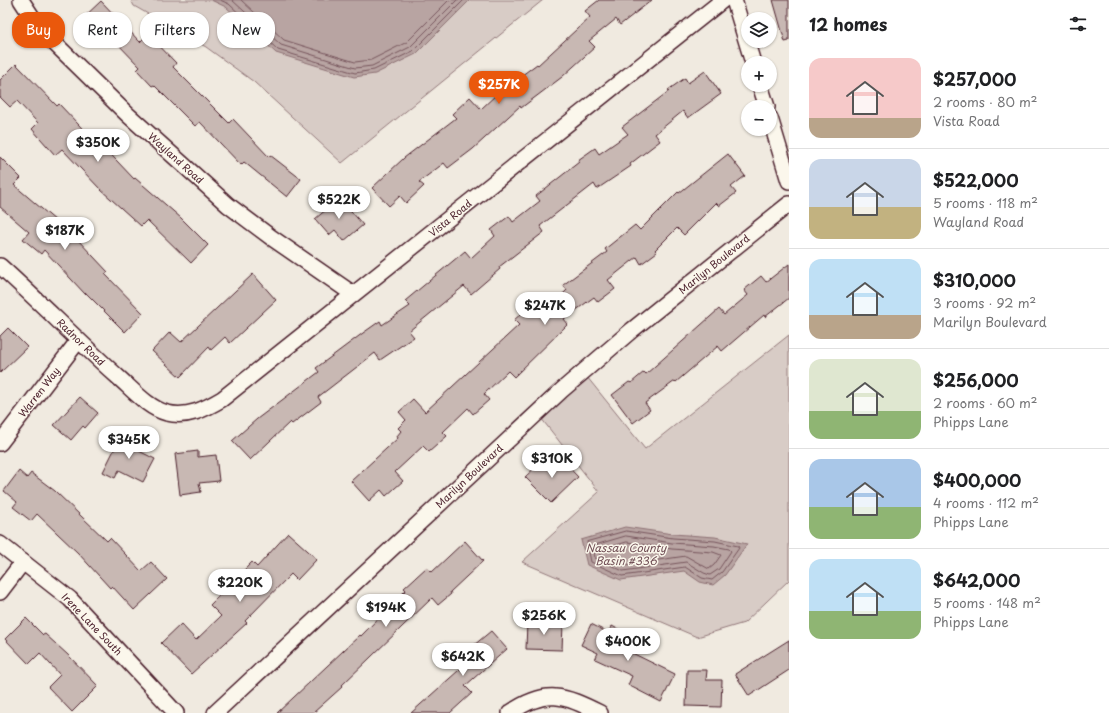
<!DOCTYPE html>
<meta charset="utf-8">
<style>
body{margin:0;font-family:"Playpen Sans",sans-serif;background:#f2f2f2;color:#202124;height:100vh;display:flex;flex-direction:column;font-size:15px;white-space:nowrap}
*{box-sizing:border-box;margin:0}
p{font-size:13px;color:#757577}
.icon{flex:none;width:22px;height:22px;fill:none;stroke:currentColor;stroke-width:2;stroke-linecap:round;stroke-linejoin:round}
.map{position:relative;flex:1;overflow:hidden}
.sheet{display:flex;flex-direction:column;background:#fff;width:320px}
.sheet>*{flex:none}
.banner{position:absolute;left:12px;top:12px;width:380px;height:36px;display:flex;gap:8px}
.buttons{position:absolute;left:741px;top:12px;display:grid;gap:8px}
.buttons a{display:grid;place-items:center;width:36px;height:36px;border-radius:50%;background:#fff;box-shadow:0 1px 3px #0004;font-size:20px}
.price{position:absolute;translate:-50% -34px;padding:0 9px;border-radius:14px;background:#fff;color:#222;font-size:13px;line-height:26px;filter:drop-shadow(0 1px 2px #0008)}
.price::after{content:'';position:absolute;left:50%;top:24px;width:12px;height:9px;margin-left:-6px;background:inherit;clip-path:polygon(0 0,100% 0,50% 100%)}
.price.active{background:#ea580c;color:#fff}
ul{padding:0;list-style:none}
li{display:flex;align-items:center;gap:12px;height:100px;padding:0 20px}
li+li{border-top:1px solid #e0e0e0}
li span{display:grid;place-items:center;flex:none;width:112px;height:80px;border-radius:12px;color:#555}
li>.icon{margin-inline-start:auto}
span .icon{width:48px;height:48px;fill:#fffc;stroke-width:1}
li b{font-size:17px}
h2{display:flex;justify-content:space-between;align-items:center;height:48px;padding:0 20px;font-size:17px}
.pill{padding:0 14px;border-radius:16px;background:#fff;box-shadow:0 1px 3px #0004;font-size:14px;line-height:36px}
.pill.active{background:#ea580c;color:#fff}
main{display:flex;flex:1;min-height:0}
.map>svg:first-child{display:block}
.green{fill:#d8ccc6;stroke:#917678}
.water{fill:#b8a4a2;stroke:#8c6f72}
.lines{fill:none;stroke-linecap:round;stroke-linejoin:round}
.shore{stroke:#76545b;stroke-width:1}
.building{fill:#c8b8b3;stroke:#4a1f2b}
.minor-casing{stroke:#4a1f2b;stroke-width:18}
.minor{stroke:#fbf7ec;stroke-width:15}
.labels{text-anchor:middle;stroke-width:3;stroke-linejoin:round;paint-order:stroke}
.street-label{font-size:10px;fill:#4a1f2b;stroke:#fbf7ec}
.water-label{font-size:11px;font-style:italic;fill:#704e55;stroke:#fbf7ec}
</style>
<main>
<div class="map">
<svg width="789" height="713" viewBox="0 0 789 713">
<rect width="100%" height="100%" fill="#f0eae0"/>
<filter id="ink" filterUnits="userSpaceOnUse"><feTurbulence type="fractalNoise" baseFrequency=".025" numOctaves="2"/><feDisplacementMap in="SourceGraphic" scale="8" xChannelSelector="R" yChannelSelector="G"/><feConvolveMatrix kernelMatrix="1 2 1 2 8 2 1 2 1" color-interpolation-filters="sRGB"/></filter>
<g filter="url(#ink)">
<g class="green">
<path d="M131 0H543L342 163 254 82 206 47 134 6Z"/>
<path d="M789 335V580L744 623 697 637 522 562 599 492 537 413 583 372 645 449Z"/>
</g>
<g class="water">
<path d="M211 0H470L416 54 375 74 354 77 276 53 226 7Z"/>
<path d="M625 527 673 534 715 537 747 544 725 575 713 585 700 582 684 571 621 580 587 565 581 540Z"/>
</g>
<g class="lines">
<g class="shore">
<path d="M220 0 229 4 278 50 355 73 374 70 413 51 464 0"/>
<path d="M232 0 281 45 355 68 372 66 410 47 457 0"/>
<path d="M241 0 284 40 355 62 371 60 407 42 449 0"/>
<path d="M626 531 673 538 715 541 738 546 739 548 722 572 712 580 702 578 685 567 622 576 591 562 587 542Z"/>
<path d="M626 536 672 543 714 546 729 549 731 551 719 569 710 575 704 573 686 562 623 571 595 558 593 546Z"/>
<path d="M627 542 672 549 713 552 721 555 714 565 709 569 686 556 624 565 600 554 601 550Z"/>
</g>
</g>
<g class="building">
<path d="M599 0H652L620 25 616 19 589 41 595 47 562 77 521 108 520 106 473 149 448 168 444 163 419 182 424 186 406 203 400 196 389 206 372 188 404 158 456 118 452 114 470 97 481 109 498 93 537 64 538 65 590 17 585 11Z"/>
<path d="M773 0H789V41L785 42Z"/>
<path d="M101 1 140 42 148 34 176 63 173 67 229 123 233 119 269 157 270 155 301 179 287 197 244 162 241 165 200 122 195 126 154 85 152 86 137 70 140 67 115 41 109 46 83 18Z"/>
<path d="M16 64 57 106 59 104 97 144 99 142 134 179 135 178 181 218 208 245 191 263 147 220 141 226 101 190 62 149 55 155 32 129 38 123 17 101 10 107 0 97V80Z"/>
<path d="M705 71 721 94 688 118 683 111 655 134 660 141 630 164 631 166 597 189 594 184 540 226 544 232 499 267 500 269 471 294 464 286 409 331 414 337 380 360 375 353 318 397 321 402 292 424 290 422 250 460 232 441 257 419 319 372 316 368 363 333 380 321 382 325 410 306 405 301 465 251 471 258 495 236 491 230 509 216 513 222 540 201 536 196 579 162 578 160 595 148 599 154 628 134 622 127 669 91 668 90 685 78 688 83Z"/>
<path d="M728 154 745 176 731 187 736 193 719 206 716 203 684 235 677 228 655 250 657 252 641 264 637 257 608 280 615 289 598 302 594 297 564 319 568 324 514 377 508 371 484 394 489 400 473 414 468 408 443 432 447 436 429 452 423 446 395 472 403 481 386 496 381 490 369 501 351 481 398 438 397 436 401 431 398 428 406 420 399 412 413 399 425 412 519 325 514 320 530 306 540 316 567 290 563 285 607 252 605 249 635 225 640 230 678 192 679 193Z"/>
<path d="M0 157 21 178 14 185 77 239 108 272 105 274 143 313 125 332 86 293 85 294 44 250 41 254 23 239 29 232 0 207Z"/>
<path d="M340 198 363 225 344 241 335 230 329 235 315 219Z"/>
<path d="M789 264V298L765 317 764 315 722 351 718 346 676 382 675 381 645 403 650 410 633 423 612 395 629 382 631 383 644 372 646 374 719 309 724 315 748 295 744 290 761 276 766 282Z"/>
<path d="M253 274 276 300 230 343 225 337 211 350 209 347 180 377 152 351 170 332 181 342Z"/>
<path d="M8 328 27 347 0 373V336Z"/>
<path d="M80 397 98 413 85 428 83 426 71 440 54 425Z"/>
<path d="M122 434 142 444 139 451 155 459 143 482 119 470 115 478 103 472Z"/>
<path d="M198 451V457L216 455 219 481 199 483 201 492 180 495 175 454Z"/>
<path d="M559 457 578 477 551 503 525 477 542 461 548 467Z"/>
<path d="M19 471 27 478 31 473 55 491 107 541 110 538 141 571 151 562 167 579 134 610 112 586 110 588 78 553 37 514 31 521 13 507 17 502 4 491Z"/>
<path d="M288 533 317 559 297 580 291 574 245 621 247 623 191 674 161 643 181 624 196 640 221 616 210 605 252 562 257 567Z"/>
<path d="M465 541 483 561 450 592 451 594 438 605 432 598 341 686 342 687 313 713H277L360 635 361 636 406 590 404 588 427 567 432 572Z"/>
<path d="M26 618 43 635 45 634 68 655 98 686 72 712 48 687 60 675 40 653 29 664 5 639Z"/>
<path d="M527 622 563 623 562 650 526 649Z"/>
<path d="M591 624 609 633 612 626 629 635 622 648 675 674 661 702 628 685 632 676 595 659 598 653 581 645Z"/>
<path d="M491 631 507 649 465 686 472 693 450 713H411L468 662 462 655Z"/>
<path d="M789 640V670L749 696 735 674Z"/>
<path d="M687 670H707L706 680H722L721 707 686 706Z"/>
</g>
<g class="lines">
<g class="minor-casing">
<g id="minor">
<path d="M21 0 40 29 127 114 228 205 272 238 353 294"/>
<path d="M734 0 753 63"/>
<path d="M760 85 767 107"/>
<path d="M770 118 789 181"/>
<path d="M0 266C40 302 78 341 118 377 133 390 148 408 167 413 188 418 205 409 222 399L723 0"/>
<path d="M0 443 78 341"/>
<path d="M0 544 70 599 176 713"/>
<path d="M0 592 23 562"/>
<path d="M215 713 562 390 632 330 789 204"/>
<path d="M510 713C546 688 564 695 600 713"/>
</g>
</g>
<use href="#minor" class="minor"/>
</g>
</g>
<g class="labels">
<g class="street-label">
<text transform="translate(176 158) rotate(42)" y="4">Wayland Road</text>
<text transform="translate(450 218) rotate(-39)" y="4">Vista Road</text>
<text transform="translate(714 264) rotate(-39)" y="4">Marilyn Boulevard</text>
<text transform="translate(81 342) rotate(44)" y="4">Radnor Road</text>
<text transform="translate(39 392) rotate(-52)" y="4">Warren Way</text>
<text transform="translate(469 476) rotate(-43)" y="4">Marilyn Boulevard</text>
<text transform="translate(92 624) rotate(46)" y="4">Irene Lane South</text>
</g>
<g class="water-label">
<text x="626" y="552">Nassau County<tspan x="626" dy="13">Basin #336</tspan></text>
</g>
</g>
</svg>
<div class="buttons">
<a><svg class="icon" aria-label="layers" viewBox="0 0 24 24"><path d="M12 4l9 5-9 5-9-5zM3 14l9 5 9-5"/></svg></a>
<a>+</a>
<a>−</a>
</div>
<b class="price active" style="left:499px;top:105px">$257K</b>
<b class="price" style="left:98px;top:163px">$350K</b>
<b class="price" style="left:339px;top:220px">$522K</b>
<b class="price" style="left:65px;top:251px">$187K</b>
<b class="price" style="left:545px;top:326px">$247K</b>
<b class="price" style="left:129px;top:460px">$345K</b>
<b class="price" style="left:552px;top:479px">$310K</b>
<b class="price" style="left:240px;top:603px">$220K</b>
<b class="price" style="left:386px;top:628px">$194K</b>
<b class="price" style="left:544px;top:636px">$256K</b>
<b class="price" style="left:628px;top:662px">$400K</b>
<b class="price" style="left:463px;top:677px">$642K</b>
<div class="banner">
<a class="pill active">Buy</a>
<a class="pill">Rent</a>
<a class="pill">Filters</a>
<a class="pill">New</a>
</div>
</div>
<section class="sheet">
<h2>12 homes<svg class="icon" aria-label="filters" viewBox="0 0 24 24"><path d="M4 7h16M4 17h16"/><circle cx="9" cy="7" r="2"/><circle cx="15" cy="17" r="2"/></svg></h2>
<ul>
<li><span style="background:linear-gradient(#f6c9c9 75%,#b9a48a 0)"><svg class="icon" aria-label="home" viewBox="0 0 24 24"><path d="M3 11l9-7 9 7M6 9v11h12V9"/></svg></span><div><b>$257,000</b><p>2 rooms · 80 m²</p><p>Vista Road</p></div></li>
<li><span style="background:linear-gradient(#c9d6e8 60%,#c2b280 0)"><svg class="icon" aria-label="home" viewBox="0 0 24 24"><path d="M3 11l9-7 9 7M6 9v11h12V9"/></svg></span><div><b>$522,000</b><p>5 rooms · 118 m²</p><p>Wayland Road</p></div></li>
<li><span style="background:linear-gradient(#bfe0f5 70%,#b9a48a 0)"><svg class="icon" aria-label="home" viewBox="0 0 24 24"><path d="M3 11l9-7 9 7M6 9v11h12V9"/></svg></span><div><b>$310,000</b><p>3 rooms · 92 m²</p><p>Marilyn Boulevard</p></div></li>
<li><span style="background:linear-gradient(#dfe7d0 65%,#8fb573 0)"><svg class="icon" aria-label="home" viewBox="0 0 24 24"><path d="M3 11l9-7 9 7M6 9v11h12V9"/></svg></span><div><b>$256,000</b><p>2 rooms · 60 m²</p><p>Phipps Lane</p></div></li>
<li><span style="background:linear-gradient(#a9c7e8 60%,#8fb573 0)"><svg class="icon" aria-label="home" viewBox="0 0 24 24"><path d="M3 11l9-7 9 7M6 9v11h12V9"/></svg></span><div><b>$400,000</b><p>4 rooms · 112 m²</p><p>Phipps Lane</p></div></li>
<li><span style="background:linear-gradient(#bfe0f5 65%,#8fb573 0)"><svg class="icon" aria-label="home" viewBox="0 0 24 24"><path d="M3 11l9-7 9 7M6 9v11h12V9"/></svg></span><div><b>$642,000</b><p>5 rooms · 148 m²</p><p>Phipps Lane</p></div></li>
</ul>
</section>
</main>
